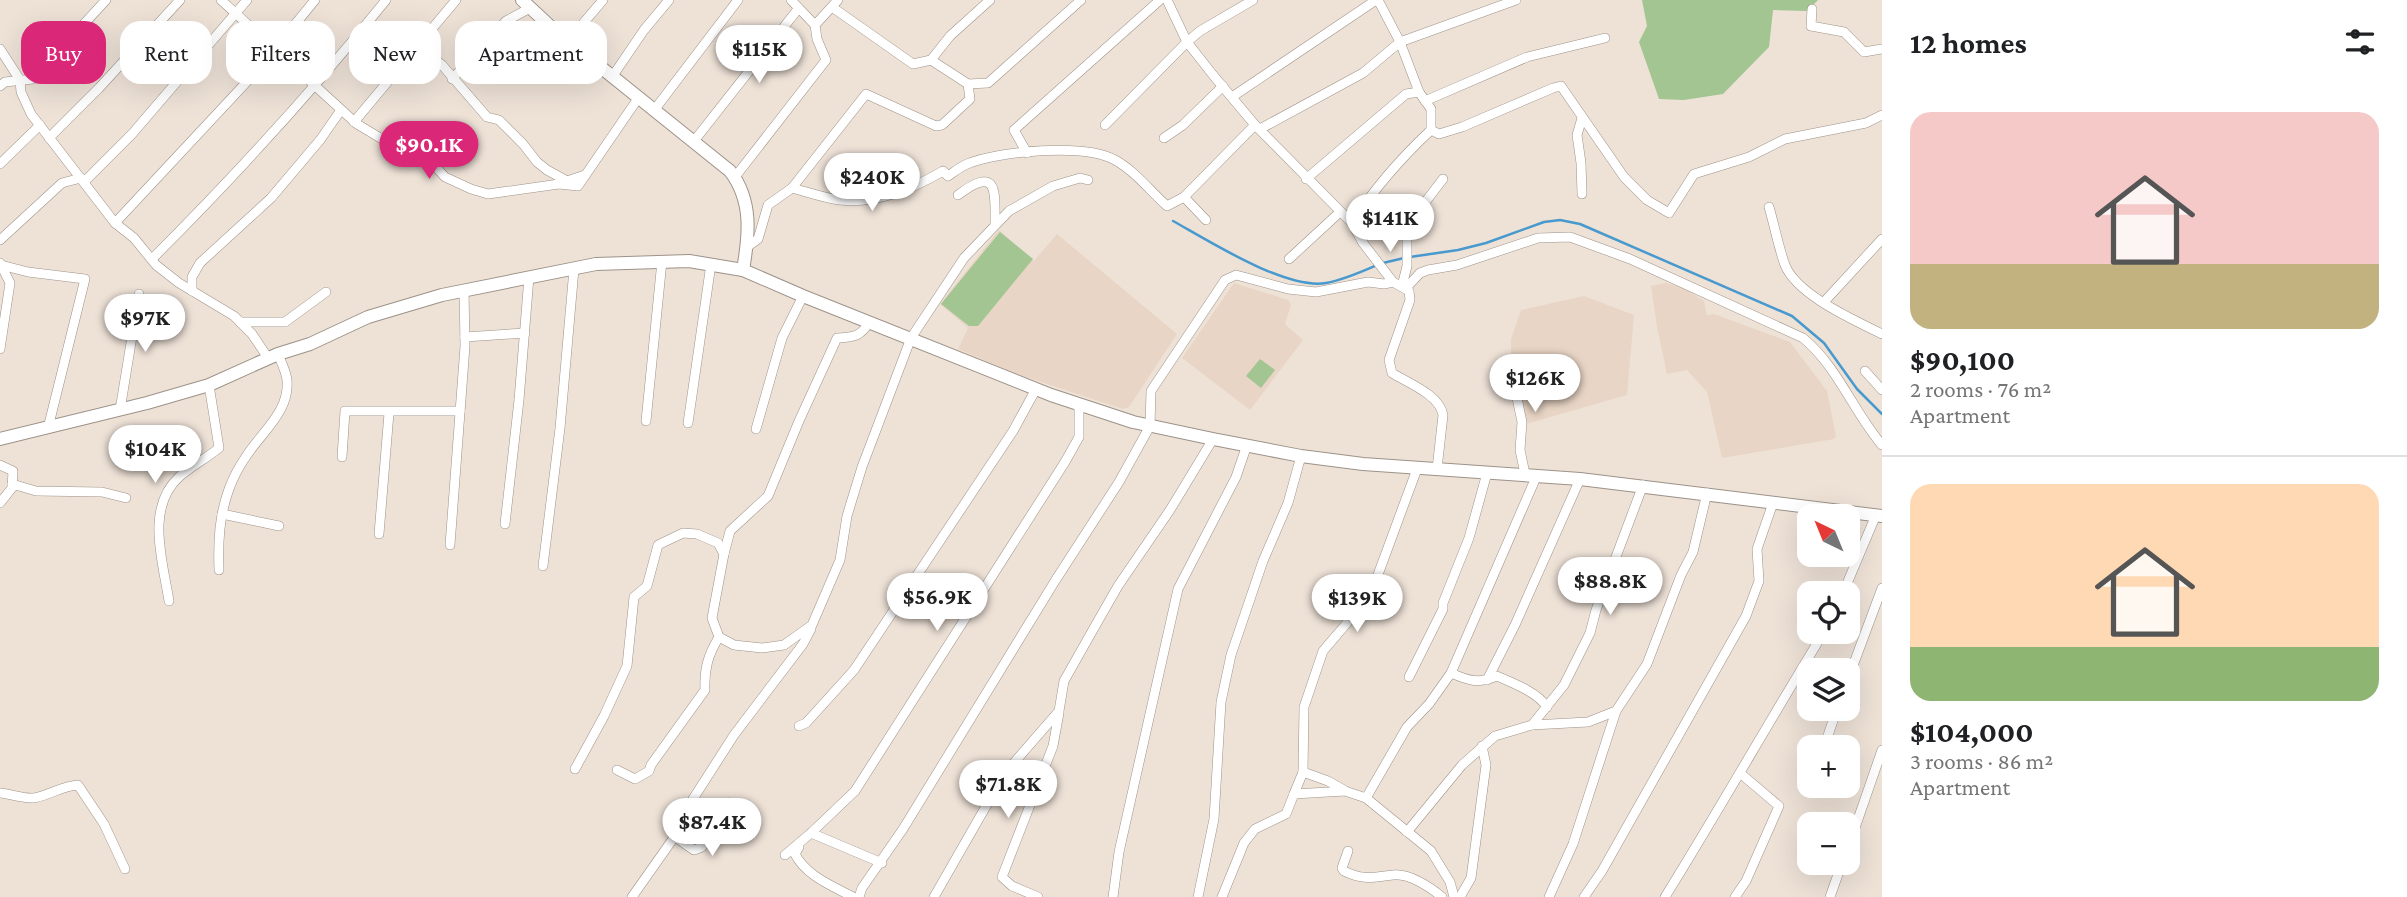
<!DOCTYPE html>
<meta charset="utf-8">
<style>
body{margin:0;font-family:"Crimson Pro",serif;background:#f2f2f2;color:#202124;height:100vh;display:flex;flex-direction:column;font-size:26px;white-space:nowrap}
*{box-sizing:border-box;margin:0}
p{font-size:23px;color:#757577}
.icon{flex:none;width:38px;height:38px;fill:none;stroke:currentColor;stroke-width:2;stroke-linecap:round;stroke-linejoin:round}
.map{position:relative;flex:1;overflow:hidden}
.panel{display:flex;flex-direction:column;background:#fff;width:525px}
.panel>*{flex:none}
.banner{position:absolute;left:21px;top:21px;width:665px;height:63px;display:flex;gap:14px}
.needle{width:46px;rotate:317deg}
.buttons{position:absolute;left:1797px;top:504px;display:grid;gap:14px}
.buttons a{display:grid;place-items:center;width:63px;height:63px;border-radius:14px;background:#fff;box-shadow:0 7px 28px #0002;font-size:35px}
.price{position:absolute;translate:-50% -60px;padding:0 16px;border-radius:24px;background:#fff;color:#222;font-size:23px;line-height:46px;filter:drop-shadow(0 2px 4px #0008)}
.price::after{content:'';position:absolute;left:50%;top:42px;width:21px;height:16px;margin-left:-10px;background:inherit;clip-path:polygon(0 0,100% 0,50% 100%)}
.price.active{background:#db2777;color:#fff}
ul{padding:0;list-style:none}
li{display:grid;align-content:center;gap:14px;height:371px;padding:0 28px}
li+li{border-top:2px solid #e0e0e0}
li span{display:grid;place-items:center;height:217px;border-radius:21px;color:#555}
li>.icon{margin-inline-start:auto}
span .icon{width:126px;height:126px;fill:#fffc;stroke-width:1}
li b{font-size:30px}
h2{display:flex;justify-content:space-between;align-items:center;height:84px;padding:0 28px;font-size:30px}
.chip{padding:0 24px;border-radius:21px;background:#fff;box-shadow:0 7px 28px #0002;font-size:24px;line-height:63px}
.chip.active{background:#db2777;color:#fff}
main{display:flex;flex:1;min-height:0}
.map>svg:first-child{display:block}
.built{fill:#e8d5c5}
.green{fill:#a2c592}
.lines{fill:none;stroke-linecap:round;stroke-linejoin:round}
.stream{stroke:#4799ce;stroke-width:2.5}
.minor-casing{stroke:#9d9288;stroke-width:10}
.secondary-casing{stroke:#9d9288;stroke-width:14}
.minor{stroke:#fff;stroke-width:9}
.secondary{stroke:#fff;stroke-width:12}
</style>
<main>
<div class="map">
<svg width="1882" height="897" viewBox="0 0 1882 897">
<rect width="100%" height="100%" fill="#eee2d7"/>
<g class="built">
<path d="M999 230 1034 261 1057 234 1177 334 1129 407 1123 409 1014 373 958 349 968 328 940 304Z"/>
<path d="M1234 283 1288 300 1291 305 1285 324 1303 340 1250 410 1182 358Z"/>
<path d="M1666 283 1686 289 1704 301 1707 315 1714 314 1790 342 1827 391 1836 436 1834 439 1722 458 1707 392 1687 370 1667 374 1657 327 1651 286Z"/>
<path d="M1584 296 1634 315 1627 395 1526 424 1511 353V339L1521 310Z"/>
</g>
<g class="green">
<path d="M1642 0H1818L1807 11 1773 10 1769 47 1723 94 1684 100 1659 99 1639 42 1647 26Z"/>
<path d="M1000 232 1033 259 978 326H969L941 304Z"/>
<path d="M1260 359 1275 370 1261 388 1246 376Z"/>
</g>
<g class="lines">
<g class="stream">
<path d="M1173 221C1209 241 1286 290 1326 283 1343 280 1361 272 1377 265"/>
<path d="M1410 257 1458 250 1486 243 1544 222 1560 220 1580 224 1792 316 1824 343 1857 389 1882 414"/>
<path d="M1383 263 1404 258"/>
</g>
<g class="minor-casing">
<g id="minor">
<path d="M221 0 357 124 412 157 434 165 445 177 471 189 488 194 559 184 578 186 639 97"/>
<path d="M791 0 815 25"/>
<path d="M1167 0 1187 42 1213 75 1255 125 1352 223 1363 243 1393 282 1409 291 1410 300 1389 360 1392 373C1408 383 1440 395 1443 415L1437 469"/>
<path d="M1378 0 1400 42 1419 92 1431 109V130L1439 134 1462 127 1553 88 1561 86 1624 177 1647 200 1669 213 1694 174 1749 157 1785 139 1866 123 1882 115"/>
<path d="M832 7 913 64 931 60 968 84 988 83 1081 0"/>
<path d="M1812 9 1811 26 1844 32 1864 52 1882 49"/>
<path d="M568 41 603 0"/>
<path d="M417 45 442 65 487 117 499 120 523 144 537 162 547 170 567 181 585 175"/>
<path d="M0 49 20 80 21 92 31 114 115 223 134 238 156 265 179 283 234 316 252 334 268 358"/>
<path d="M931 60 950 36 990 0"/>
<path d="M612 77 644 30 669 0"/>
<path d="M452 79 506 21 530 8"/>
<path d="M0 86 5 82 33 79 106 0"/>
<path d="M1232 97 1376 0"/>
<path d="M1425 101 1527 57 1605 38"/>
<path d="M655 109 738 0"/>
<path d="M1582 118 1577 135 1581 163 1582 194"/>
<path d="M354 122 456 0"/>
<path d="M1105 125 1187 42 1200 31 1253 0"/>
<path d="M1260 129 1363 73 1400 42 1516 0"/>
<path d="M49 138 99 88 180 0"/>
<path d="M1164 138 1183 125 1223 86"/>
<path d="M694 141 798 9"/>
<path d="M1027 153 1014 130 1160 0"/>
<path d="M0 164 40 125"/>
<path d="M735 177 826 60 817 39 815 25 838 0"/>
<path d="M1306 179 1406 94 1419 92"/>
<path d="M84 182 132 134 247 0"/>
<path d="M792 188C807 192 824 198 840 200 877 204 912 189 943 171L948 176C954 172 960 167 967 164 999 151 1084 143 1115 160 1135 171 1150 191 1167 206L1184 197 1255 125"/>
<path d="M958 195C999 164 995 193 995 225"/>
<path d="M1184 197 1206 220"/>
<path d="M855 199 860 189"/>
<path d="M1769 207C1774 224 1779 249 1785 265 1797 295 1854 320 1882 334"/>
<path d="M115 223 256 72 315 0"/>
<path d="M1352 223C1374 189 1401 158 1431 130"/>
<path d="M0 240 62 183 81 178"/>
<path d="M746 248 758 239 768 205 792 188 866 94 936 126 942 125 970 99 968 84"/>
<path d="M152 259C234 177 313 91 386 0"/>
<path d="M1289 259 1340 212"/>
<path d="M1 265 28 272 85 279 48 428"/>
<path d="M1402 286 1407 266V236L1423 205 1443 179"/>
<path d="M1406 288 1420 273 1428 270 1457 265 1538 238 1570 237 1630 259 1803 338C1838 367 1853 411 1882 445"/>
<path d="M192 291V277L200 263 271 198 320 140 341 110"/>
<path d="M1824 302 1882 239"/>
<path d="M240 322H285L326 292"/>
<path d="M465 337 525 333"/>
<path d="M0 349 10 283 0 263"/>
<path d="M1509 360 1522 422 1520 450 1525 474"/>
<path d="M1865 371 1882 390"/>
<path d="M120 410 139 294"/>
<path d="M646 421 662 261"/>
<path d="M688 423 711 264"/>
<path d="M756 429 782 338 803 296"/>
<path d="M342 457 345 411H460"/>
<path d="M0 465 13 471 12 488 0 503"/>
<path d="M12 484 36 491 102 492 126 498"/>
<path d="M222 514 279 526"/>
<path d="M505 524 519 400 529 277"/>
<path d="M379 534 389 413"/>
<path d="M450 545 465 346 464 290"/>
<path d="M724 554 730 531 768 496 799 421 837 338C853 337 861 337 869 322"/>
<path d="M543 566 560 428 574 269"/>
<path d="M219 570C218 543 219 516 229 489 233 478 240 465 247 455 262 432 290 411 287 380 286 371 281 362 278 354"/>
<path d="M1843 593 1876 515"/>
<path d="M169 601C163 562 145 508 179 477 191 466 207 458 219 448L209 385"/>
<path d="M1451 673C1469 681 1479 684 1497 676 1513 683 1537 692 1547 707"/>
<path d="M1409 677 1443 609V603L1469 538 1487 473"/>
<path d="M1848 679 1882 588"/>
<path d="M1487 680 1515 625 1580 479"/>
<path d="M1532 725 1564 685 1590 633 1596 610 1643 485"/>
<path d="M799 726 806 723 854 670 1013 431 1036 389"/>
<path d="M1824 747 1837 709"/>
<path d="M575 769 604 716 627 666 634 597 647 586 658 545 683 533 697 534 718 543 724 554 712 618 719 637 734 645 762 648 784 645 812 625 840 560 847 516 862 467 911 338 964 258 1009 211 1053 186 1080 178 1088 180"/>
<path d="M617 770 635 779 649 771 651 765 705 690C704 669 708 655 719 637"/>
<path d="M1303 772 1328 781 1344 790"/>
<path d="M0 793C11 794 23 799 34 798 50 795 62 786 78 785L104 824 125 869"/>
<path d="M1294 794 1303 772 1304 707 1323 651 1347 623 1360 599 1376 580 1417 469"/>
<path d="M1366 798 1407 727 1429 704 1451 673 1537 475"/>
<path d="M1407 832 1462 765 1495 736 1532 725 1588 722 1616 711 1647 664 1681 575 1693 552 1707 493"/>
<path d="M811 833 882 863"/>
<path d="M675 837 694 850 702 847 717 816 729 803 749 817"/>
<path d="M799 847 795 854C806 876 833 886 853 897"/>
<path d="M1848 848 1882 750"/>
<path d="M1348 851 1342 868 1344 871C1364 881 1373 877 1393 875 1409 873 1430 887 1442 897"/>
<path d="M785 855 811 833 855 791 1065 462 1079 437V404"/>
<path d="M632 897 687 819 693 799 734 735 803 644 811 629"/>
<path d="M859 897 862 888 903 829 1055 581 1119 482 1150 426 1151 391 1225 280 1236 275 1288 289 1316 292 1368 282 1384 284 1393 282"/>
<path d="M934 897 1005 773 1059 711 1064 681 1090 635 1118 586 1170 510 1213 439"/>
<path d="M1038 897 1012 886 1002 877 1053 746 1059 713"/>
<path d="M1113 897 1119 852 1178 589 1236 477 1247 445"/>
<path d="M1198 897 1214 819 1221 702 1231 655 1263 561 1288 503 1301 456"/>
<path d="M1222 897 1244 843 1255 829 1286 814 1294 794 1345 791 1366 798 1431 851 1450 882 1454 897"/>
<path d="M1460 897 1471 878 1486 765 1482 746"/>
<path d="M1549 897 1573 844 1616 711"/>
<path d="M1584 897 1602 871 1746 616 1759 581 1757 549 1773 503"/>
<path d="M1665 897C1719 810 1770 720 1824 632"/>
<path d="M1735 897 1746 881 1779 806 1740 773"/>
<path d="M1830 897 1842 863"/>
</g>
</g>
<g class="secondary-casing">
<g id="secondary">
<path d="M522 0 552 28 730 171C753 201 749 235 743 270"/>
<path d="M0 439 147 403 209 385 278 354 310 344 368 317 442 295 596 264 689 261 743 270 803 296 1051 395 1133 422 1213 439 1301 456 1363 464 1580 479 1882 516"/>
</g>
</g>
<use href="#minor" class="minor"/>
<use href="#secondary" class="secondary"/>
</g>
</svg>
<div class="buttons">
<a><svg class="needle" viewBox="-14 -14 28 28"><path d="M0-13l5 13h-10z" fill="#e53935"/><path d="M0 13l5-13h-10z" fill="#757577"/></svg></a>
<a><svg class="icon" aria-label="locate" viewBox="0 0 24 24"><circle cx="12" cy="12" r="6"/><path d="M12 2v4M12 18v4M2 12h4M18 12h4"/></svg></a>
<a><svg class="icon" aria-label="layers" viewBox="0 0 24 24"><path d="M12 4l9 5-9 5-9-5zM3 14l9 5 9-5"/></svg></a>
<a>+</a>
<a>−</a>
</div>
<b class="price" style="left:759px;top:85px">$115K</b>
<b class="price active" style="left:429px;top:181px">$90.1K</b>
<b class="price" style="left:872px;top:213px">$240K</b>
<b class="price" style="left:1390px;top:254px">$141K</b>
<b class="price" style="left:145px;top:354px">$97K</b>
<b class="price" style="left:1535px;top:414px">$126K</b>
<b class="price" style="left:155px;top:485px">$104K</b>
<b class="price" style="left:1610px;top:617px">$88.8K</b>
<b class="price" style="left:937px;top:633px">$56.9K</b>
<b class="price" style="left:1357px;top:634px">$139K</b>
<b class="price" style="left:1008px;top:820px">$71.8K</b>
<b class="price" style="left:712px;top:858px">$87.4K</b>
<div class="banner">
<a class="chip active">Buy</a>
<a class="chip">Rent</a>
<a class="chip">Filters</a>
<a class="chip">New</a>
<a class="chip">Apartment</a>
</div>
</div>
<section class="panel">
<h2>12 homes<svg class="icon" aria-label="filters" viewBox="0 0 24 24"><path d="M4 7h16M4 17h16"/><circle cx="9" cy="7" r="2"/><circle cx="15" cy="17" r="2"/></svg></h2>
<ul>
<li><span style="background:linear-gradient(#f6c9c9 70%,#c2b280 0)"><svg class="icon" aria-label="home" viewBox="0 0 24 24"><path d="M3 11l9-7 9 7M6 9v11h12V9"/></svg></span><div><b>$90,100</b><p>2 rooms · 76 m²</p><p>Apartment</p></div></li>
<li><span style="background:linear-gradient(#ffd9b3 75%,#8fb573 0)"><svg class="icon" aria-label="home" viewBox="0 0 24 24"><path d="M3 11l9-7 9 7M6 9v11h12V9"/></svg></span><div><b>$104,000</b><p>3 rooms · 86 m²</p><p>Apartment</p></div></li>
</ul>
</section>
</main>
